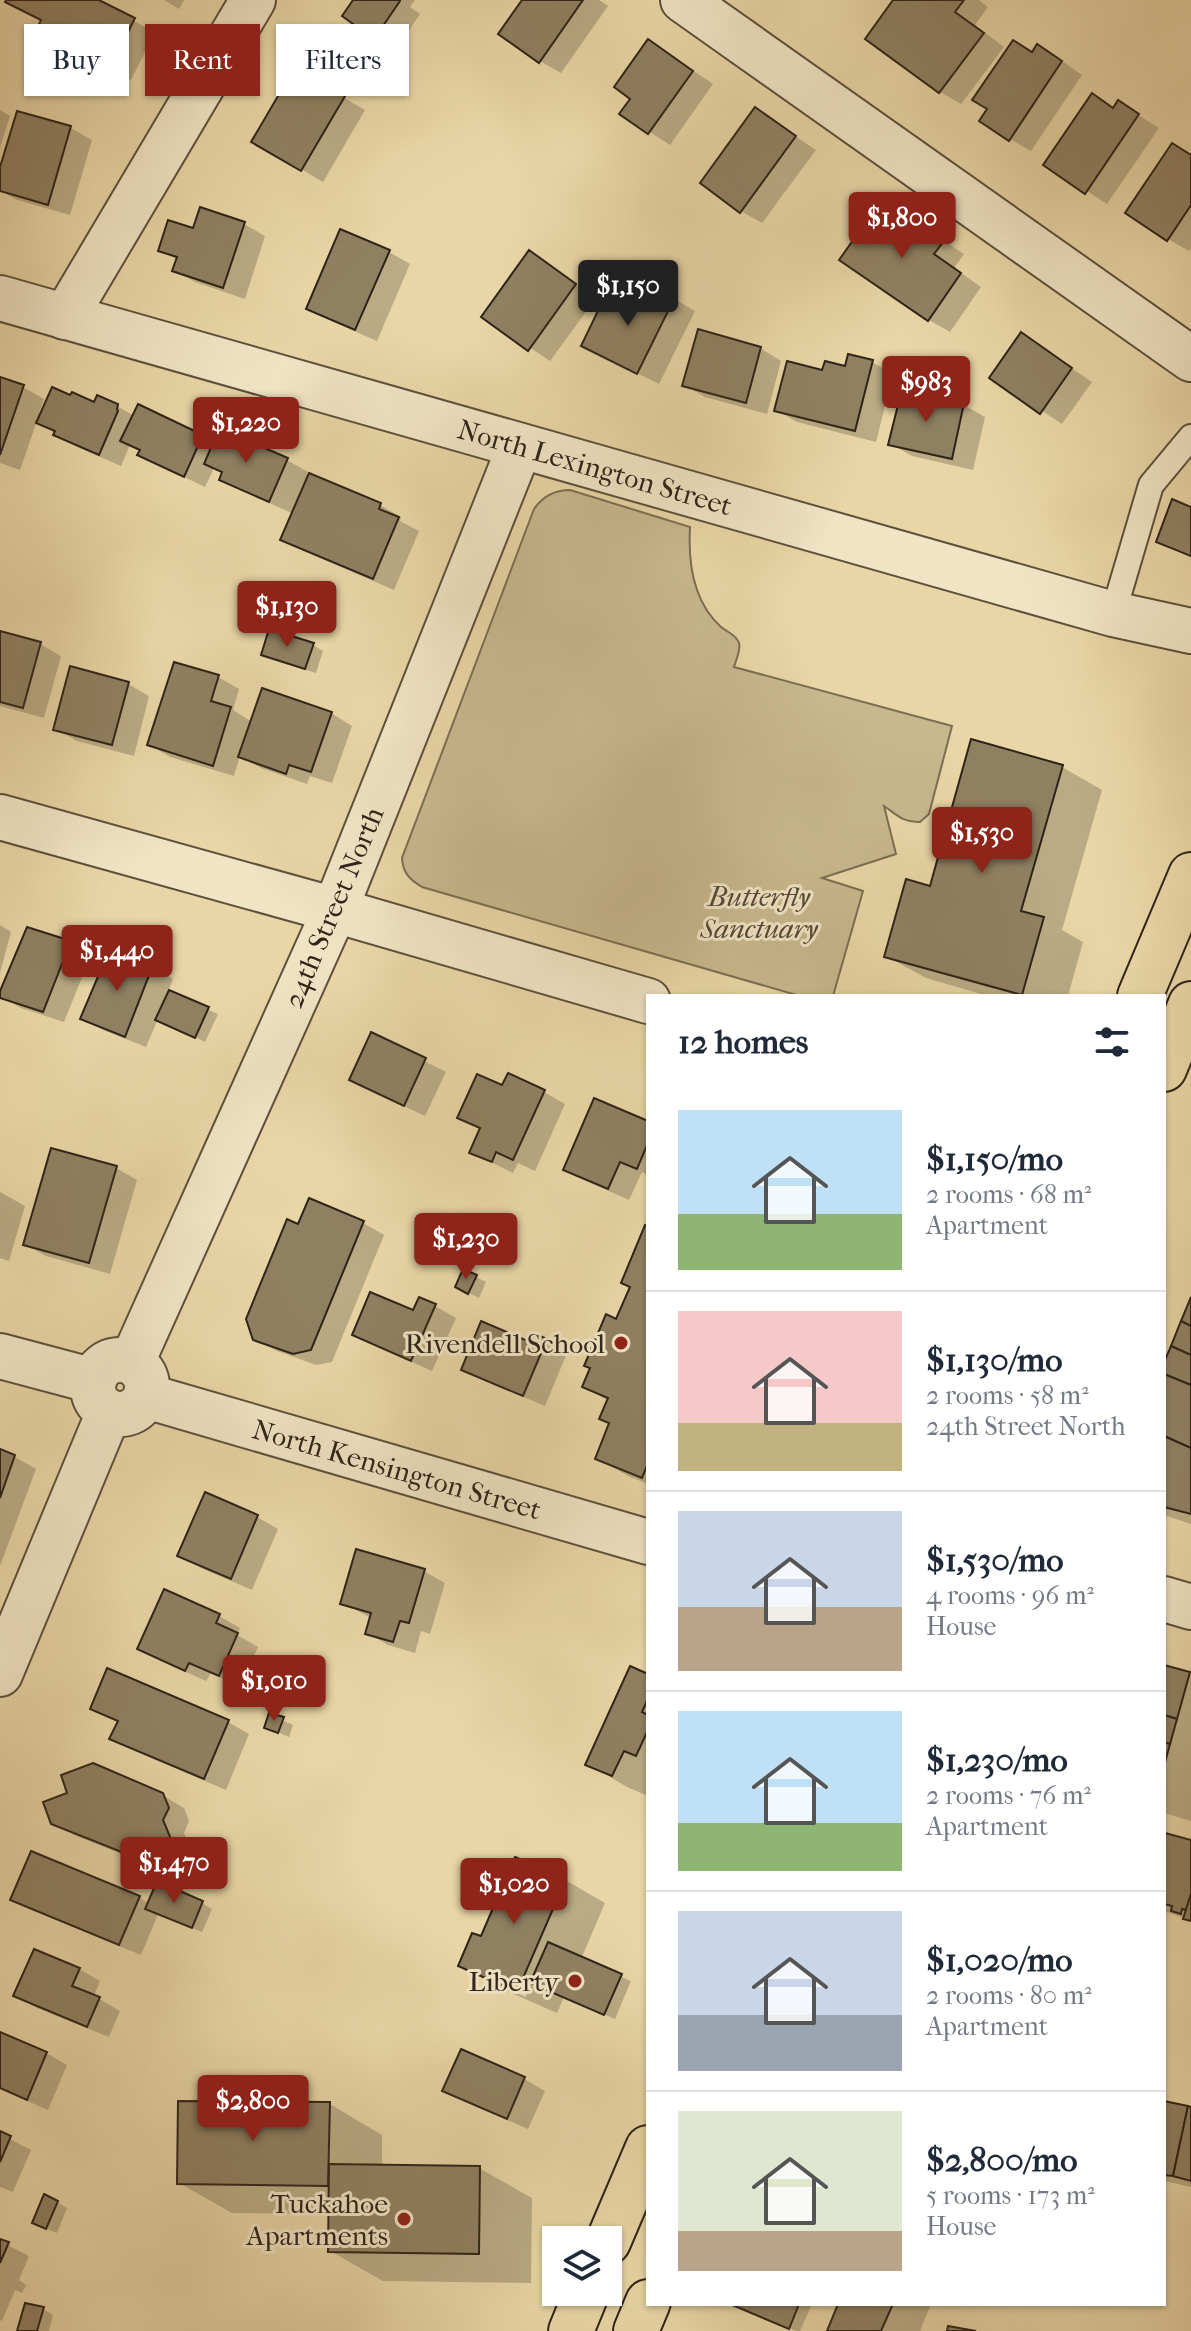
<!DOCTYPE html>
<meta charset="utf-8">
<style>
body{margin:0;font-family:"IM FELL French Canon",serif;background:#f2f2f3;color:#1f2937;height:100vh;display:flex;flex-direction:column;font-size:30px;white-space:nowrap}
*{box-sizing:border-box;margin:0}
p{font-size:26px;color:#747a83}
.icon{flex:none;width:44px;height:44px;fill:none;stroke:currentColor;stroke-width:2;stroke-linecap:round;stroke-linejoin:round}
.map{position:relative;flex:1;overflow:hidden}
.drawer{position:absolute;left:646px;top:994px;width:520px;height:1312px;display:flex;flex-direction:column;background:#fff;border-radius:0px;box-shadow:0 2px 6px #0004}
.drawer>*{flex:none}
.hud{position:absolute;left:24px;top:24px;width:502px;height:72px;display:flex;gap:16px}
.buttons{position:absolute;left:542px;top:2226px;display:grid;gap:16px}
.buttons a{display:grid;place-items:center;width:80px;height:80px;border-radius:0px;background:#fff;box-shadow:0 2px 6px #0004;font-size:40px}
.price{position:absolute;translate:-50% -68px;padding:0 18px;border-radius:8px;background:#8f2418;color:#fff;font-size:26px;line-height:52px;filter:drop-shadow(0 2px 4px #0008)}
.price::after{content:'';position:absolute;left:50%;top:48px;width:24px;height:18px;margin-left:-12px;background:inherit;clip-path:polygon(0 0,100% 0,50% 100%)}
.price.current{background:#222;color:#fff}
ul{padding:0;list-style:none}
li{display:flex;align-items:center;gap:24px;height:200px;padding:0 32px}
li+li{border-top:2px solid #e0e1e3}
li span{display:grid;place-items:center;flex:none;width:224px;height:160px;border-radius:0px;color:#555}
li>.icon{margin-inline-start:auto}
span .icon{width:96px;height:96px;fill:#fffc;stroke-width:1}
li b{font-size:34px}
h2{display:flex;justify-content:space-between;align-items:center;height:96px;padding:0 32px;font-size:34px}
.tag{padding:0 28px;border-radius:0px;background:#fff;box-shadow:0 2px 6px #0004;font-size:28px;line-height:72px}
.tag.current{background:#8f2418;color:#fff}
.map>svg:first-child{display:block}
.green{fill:#c9b88e;stroke:#7c6e53;stroke-width:2}
.shadow{fill:#0003;fill-rule:evenodd}
.building{fill:#908062;stroke:#2f2318;stroke-width:2}
.lines{fill:none;stroke-linecap:round;stroke-linejoin:round}
.service-casing{stroke:#5e503c;stroke-width:28}
.minor-casing{stroke:#5e503c;stroke-width:48}
.tertiary-casing{stroke:#5e503c;stroke-width:48}
.primary-casing{stroke:#2f2318;stroke-width:48}
.service{stroke:#f1e4c5;stroke-width:24}
.minor{stroke:#f1e4c5;stroke-width:44}
.tertiary{stroke:#f1e4c5;stroke-width:44}
.primary{stroke:#e9d6a6;stroke-width:44}
.poi-dot{fill:#8f2418;stroke:#f1e4c5;stroke-width:3}
.labels{text-anchor:middle;stroke-width:6;stroke-linejoin:round;paint-order:stroke}
.street-label{font-size:28px;fill:#2f2318;stroke:#f1e4c5}
.park-label{font-size:28px;font-style:italic;fill:#564836;stroke:#f1e4c5}
.poi-label{font-size:28px;fill:#2f2318;stroke:#f1e4c5;text-anchor:end}
</style>
<div class="map">
<svg width="1191" height="2331" viewBox="0 0 1191 2331">
<rect width="100%" height="100%" fill="#e9d6a6"/>
<filter id="stains"><feTurbulence type="fractalNoise" baseFrequency=".0025" numOctaves="4"/><feColorMatrix values="0 0 0 0 .2 0 0 0 0 .09 0 0 0 0 .02 0 0 0 .5 -.17"/></filter>
<radialGradient id="worn" r=".72"><stop offset=".6" stop-color="#630" stop-opacity="0"/><stop offset="1" stop-color="#630" stop-opacity=".3"/></radialGradient>
<path class="green" d="M570 490 690 527C688 562 693 601 720 626 726 632 736 634 739 643 741 650 736 660 734 667L952 726 929 814 920 822C903 823 896 814 884 806L896 854 822 878 863 891 833 996H800L422 887C409 879 403 873 402 858L534 509C543 496 554 490 570 490Z"/>
<g class="shadow">
<path d="M8 0H94L155 32 131 80 59 44 43 21Z"/>
<path d="M164 0H184L179 9Z"/>
<path d="M355 0H415L410 7 420 14 396 49 375 37Z"/>
<path d="M524 0H599L608 6 561 73 540 61Z"/>
<path d="M896 0H979L988 7 975 25 1004 47 961 104 940 92 868 38Z"/>
<path d="M649 41 713 84 670 145 622 114 633 98Z"/>
<path d="M1034 54 1059 59 1082 75 1031 151 1010 139Z"/>
<path d="M296 70 365 110 323 182 254 141Z"/>
<path d="M1093 96 1115 109 1119 103 1159 128 1107 204 1046 164Z"/>
<path d="M0 110 10 116 0 148Z"/>
<path d="M756 110 816 150 762 223 741 211Z"/>
<path d="M18 113 71 128 92 140 70 215 17 200 0 190V174Z"/>
<path d="M1191 156V248L1189 251 1168 239Z"/>
<path d="M883 201 964 254 954 268 981 287 950 332 929 320Z"/>
<path d="M201 209 244 224 265 236 245 299 195 282 174 270 178 260 160 250 194 231Z"/>
<path d="M389 252 410 264 377 341 329 320 308 308Z"/>
<path d="M529 253 550 265 596 298 550 361 484 317Z"/>
<path d="M674 299 695 311 659 384 604 357 635 313Z"/>
<path d="M1022 335 1092 382 1062 424 992 378Z"/>
<path d="M760 348 781 361 767 414 705 397 684 385Z"/>
<path d="M872 362 893 374 876 442 797 422 776 410 823 372Z"/>
<path d="M0 379 23 387 44 399 39 413 42 414 95 404 117 406 134 416 138 407 215 444 237 442 238 438 287 460 308 472 307 474 380 505 401 517 400 521 419 531 394 590 304 551 283 539 294 514 242 491 221 479 224 473 214 468 205 487 161 466 140 454 141 451 130 445 121 466 77 447 37 421 20 470 0 463Z"/>
<path d="M903 391 964 405 985 417 973 470 912 456 891 444Z"/>
<path d="M1191 509V558L1158 541Z"/>
<path d="M0 633 40 644 61 656 44 718 0 706Z"/>
<path d="M313 645 323 651 316 673 273 660 263 655Z"/>
<path d="M218 677 239 689 233 710 252 722 331 713 352 726 332 783 310 776 307 784 261 768 240 756 234 776 170 757 149 744Z"/>
<path d="M128 684 149 696 134 756 77 741 56 729Z"/>
<path d="M1062 767 1102 790 1062 930 1083 942 1068 996H988L926 978 886 956 931 888Z"/>
<path d="M0 925 11 932 0 973Z"/>
<path d="M70 943 91 955 64 1022 21 1008 0 996Z"/>
<path d="M111 950 153 967 173 979 168 992 218 1014 205 1042 158 1019 146 1047 103 1030 83 1018Z"/>
<path d="M372 1035 446 1072 425 1116 372 1091Z"/>
<path d="M503 1088 544 1092 565 1104 535 1171 518 1163 513 1173 471 1152 481 1129 460 1117Z"/>
<path d="M648 1123V1175L642 1172 629 1200 586 1181 565 1169Z"/>
<path d="M116 1168 137 1180 110 1274 46 1256 25 1244Z"/>
<path d="M0 1192 25 1206 9 1261 0 1258Z"/>
<path d="M310 1201 363 1223 384 1235 332 1362 316 1365 277 1351 255 1339Z"/>
<path d="M648 1229V1484L628 1476 597 1458 611 1423 609 1401 584 1387 618 1322 632 1287Z"/>
<path d="M476 1277 486 1282 479 1298 467 1292Z"/>
<path d="M1191 1302V1524L1164 1515V1367Z"/>
<path d="M435 1306 456 1318 432 1371 376 1346 355 1334Z"/>
<path d="M535 1336 567 1353 545 1406 485 1381 464 1369 531 1344Z"/>
<path d="M0 1451 15 1457 36 1469 0 1566Z"/>
<path d="M206 1495 257 1517 278 1529 252 1590 201 1568 180 1556Z"/>
<path d="M424 1571 445 1583 430 1634 421 1631 415 1653 388 1645 367 1633 371 1618 343 1603Z"/>
<path d="M219 1616 240 1628 237 1635 258 1647 240 1687 211 1673 206 1681 161 1661 140 1649Z"/>
<path d="M1164 1667 1191 1675V1821L1164 1813Z"/>
<path d="M648 1676V1796L627 1787 588 1764Z"/>
<path d="M92 1708 228 1722 249 1734 226 1790 133 1750 112 1738 119 1723Z"/>
<path d="M270 1715 293 1725 289 1737 266 1727Z"/>
<path d="M162 1795 184 1808 189 1821 184 1833 191 1851 152 1866 74 1835 52 1822Z"/>
<path d="M1164 1842H1191V1921L1167 1912 1164 1918Z"/>
<path d="M565 1880 605 1903 581 1959 631 1981 615 2019 564 1997 557 2013 500 1988 461 1966 482 1939ZM499 1982 527 1994 526 1997 499 1986Z"/>
<path d="M139 1897 150 1904 202 1903 212 1909 202 1932 158 1914 141 1955 34 1911 13 1899Z"/>
<path d="M79 1969 100 1981 94 1996 120 2011 109 2037 37 2008 16 1996Z"/>
<path d="M0 2038 46 2053 67 2065 48 2110 0 2089Z"/>
<path d="M524 2079 545 2091 528 2129 466 2102 445 2090Z"/>
<path d="M1164 2103 1191 2109V2187L1164 2181Z"/>
<path d="M330 2104 382 2135V2166L479 2168 532 2198 531 2283 383 2281 330 2251V2214L232 2213 179 2183Z"/>
<path d="M0 2134 31 2150 13 2192 0 2187Z"/>
<path d="M57 2202 67 2208 57 2233 45 2228Z"/>
<path d="M0 2241 29 2256 19 2280 26 2285 22 2293 15 2290 2 2321 0 2320Z"/>
<path d="M730 2304H812L800 2331H796Z"/>
<path d="M841 2304H931L920 2331H829Z"/>
<path d="M43 2309 53 2315 49 2331H19Z"/>
</g>
<g class="building">
<path d="M6 0H99L135 18 110 69 35 33 41 20 5 2Z"/>
<path d="M353 0H400V1L374 39 342 16Z"/>
<path d="M522 0H583L539 63 498 34Z"/>
<path d="M893 0H964L955 12 984 33 939 93 865 39Z"/>
<path d="M648 39 693 71 648 134 619 114 630 99 614 87Z"/>
<path d="M1013 40 1032 52 1037 44 1062 61 1009 141 979 121 987 109 972 100Z"/>
<path d="M295 67 345 96 301 171 251 142Z"/>
<path d="M1092 93 1113 108 1118 100 1139 114 1085 194 1043 165Z"/>
<path d="M755 107 796 136 740 213 700 183Z"/>
<path d="M17 111 71 126 48 205 0 191V167Z"/>
<path d="M1172 143 1191 155V205L1167 241 1125 213Z"/>
<path d="M883 198 944 241 934 254 961 273 928 321 839 260Z"/>
<path d="M200 207 245 222 223 288 172 271 177 257 158 251 168 220 193 228Z"/>
<path d="M340 229 390 250 355 330 306 309Z"/>
<path d="M529 250 576 284 528 351 481 317Z"/>
<path d="M647 283 675 297 637 374 581 346 605 296 634 310Z"/>
<path d="M698 329 761 347 746 403 682 386Z"/>
<path d="M1021 332 1072 368 1040 414 989 378Z"/>
<path d="M848 354 873 360 855 431 774 411 787 361 822 370 825 361 845 366Z"/>
<path d="M0 377 24 385 0 455Z"/>
<path d="M52 387 70 395 72 392 94 402 97 395 118 404 117 409 118 411 99 455 53 435 55 431 36 423Z"/>
<path d="M902 389 964 403 952 459 888 445Z"/>
<path d="M138 404 203 435 184 477 137 455 140 450 120 441Z"/>
<path d="M218 431 236 439 237 436 288 458 269 502 219 480 222 472 204 464Z"/>
<path d="M309 473 381 503 379 509 399 517 373 579 280 540Z"/>
<path d="M1172 499 1191 507V556L1156 542Z"/>
<path d="M269 629 314 643 305 669 261 655Z"/>
<path d="M0 631 41 642 23 708 0 702Z"/>
<path d="M174 662 219 675 211 701 231 707 213 766 147 745Z"/>
<path d="M70 666 129 682 112 745 53 730Z"/>
<path d="M262 688 332 712 311 772 289 765 286 774 238 757Z"/>
<path d="M971 739 1063 765 1021 911 1044 917 1022 995 884 957 906 879 930 886Z"/>
<path d="M27 927 71 941 43 1012 0 998V991Z"/>
<path d="M110 948 153 965 125 1037 80 1019Z"/>
<path d="M169 990 209 1007 195 1038 155 1020Z"/>
<path d="M371 1032 426 1058 404 1106 349 1080Z"/>
<path d="M508 1073 545 1090 513 1160 496 1152 492 1162 469 1153 480 1128 457 1118 477 1074 502 1085Z"/>
<path d="M594 1098 648 1121V1143L637 1169 620 1162 608 1189 563 1170Z"/>
<path d="M51 1148 117 1166 89 1263 23 1245Z"/>
<path d="M309 1198 364 1221 311 1350 293 1354 253 1340 246 1319 287 1219 298 1224Z"/>
<path d="M645 1225 648 1227V1463L642 1478 595 1459 609 1423 599 1419 608 1398 582 1387 590 1368 584 1366 606 1314 616 1319 630 1287 621 1283Z"/>
<path d="M463 1269 477 1275 468 1294 455 1287Z"/>
<path d="M370 1292 413 1310 419 1297 436 1304 411 1361 352 1335Z"/>
<path d="M1191 1297V1326L1181 1321Z"/>
<path d="M481 1321 530 1342 534 1333 547 1339 523 1396 461 1370Z"/>
<path d="M1181 1321 1191 1326V1355L1171 1346Z"/>
<path d="M1171 1346 1191 1355V1385L1164 1374V1362Z"/>
<path d="M1164 1374 1191 1385V1448L1164 1436Z"/>
<path d="M1164 1436 1191 1448V1514L1164 1507Z"/>
<path d="M0 1449 15 1455 0 1498Z"/>
<path d="M205 1492 258 1515 231 1579 177 1556Z"/>
<path d="M356 1549 425 1569 409 1623 400 1621 393 1642 365 1634 371 1613 340 1604Z"/>
<path d="M164 1589 220 1614 216 1623 238 1633 219 1676 189 1663 185 1671 137 1649Z"/>
<path d="M1164 1665 1190 1672 1177 1719 1164 1715Z"/>
<path d="M630 1666 648 1674V1699L642 1712 648 1715V1730L636 1756 624 1751 612 1776 585 1765Z"/>
<path d="M107 1668 229 1720 204 1779 109 1739 118 1721 90 1709Z"/>
<path d="M269 1713 284 1717 278 1733 264 1728Z"/>
<path d="M1164 1715 1177 1719 1170 1744 1164 1742Z"/>
<path d="M1164 1742 1170 1744 1164 1766Z"/>
<path d="M93 1763 163 1793 169 1808 163 1820 171 1839 129 1855 51 1824 43 1802 67 1793 61 1775Z"/>
<path d="M1165 1833 1191 1840V1894L1186 1910 1182 1909 1181 1914 1171 1911 1172 1906 1164 1904Z"/>
<path d="M31 1851 140 1896 119 1945 10 1900Z"/>
<path d="M515 1857 566 1879 517 1992 458 1966 472 1933 481 1936Z"/>
<path d="M157 1881 203 1901 192 1928 145 1909Z"/>
<path d="M1191 1894V1921L1183 1919Z"/>
<path d="M548 1942 622 1974 604 2015 530 1983Z"/>
<path d="M34 1949 80 1968 72 1986 100 1997 87 2027 13 1996Z"/>
<path d="M0 2032 47 2052 27 2100 0 2088Z"/>
<path d="M461 2049 525 2077 507 2119 442 2091Z"/>
<path d="M178 2101 330 2102 328 2186 177 2184Z"/>
<path d="M1164 2101 1188 2106 1173 2176 1164 2175Z"/>
<path d="M1188 2106 1191 2107V2181L1173 2176Z"/>
<path d="M0 2131 11 2136 0 2162Z"/>
<path d="M329 2164 480 2166 479 2254 328 2252Z"/>
<path d="M44 2194 58 2201 46 2229 32 2223Z"/>
<path d="M0 2239 9 2242 0 2263Z"/>
<path d="M25 2303 44 2307 37 2331H17Z"/>
<path d="M730 2304H799L789 2329Z"/>
<path d="M838 2304H893L881 2331H827Z"/>
<path d="M948 2326 976 2331H947Z"/>
</g>
<g class="lines">
<g class="service-casing">
<path id="service" d="M1113 614 1151 485 1191 437"/>
</g>
<g class="minor-casing">
<g id="minor">
<path d="M683 0 1191 359"/>
<path d="M65 317 253 0"/>
<path d="M0 817 335 910 648 1001"/>
<path d="M0 1356 94 1381"/>
<circle cx="120" cy="1387" r="27"/>
<path d="M132 1362 335 910 520 446"/>
<path d="M146 1396 648 1542"/>
<path d="M1164 1599 1191 1607"/>
<path d="M0 1674 109 1412"/>
</g>
</g>
<g class="tertiary-casing">
<path id="tertiary" d="M0 298 1113 614 1191 631"/>
</g>
<g class="primary-casing">
<g id="primary">
<path d="M1140 996 1191 875"/>
<path d="M1164 1069 1191 1004"/>
<path d="M608 2242 648 2148"/>
<path d="M571 2331 587 2292"/>
<path d="M636 2331 648 2302"/>
</g>
</g>
<use href="#service" class="service"/>
<use href="#minor" class="minor"/>
<use href="#tertiary" class="tertiary"/>
<use href="#primary" class="primary"/>
</g>
<g class="poi-dot">
<circle cx="621" cy="1343" r="8"/>
<circle cx="575" cy="1981" r="8"/>
<circle cx="404" cy="2219" r="8"/>
</g>
<g class="labels">
<g class="street-label">
<text transform="translate(595 467) rotate(16)" y="10">North Lexington Street</text>
<text transform="translate(333 907) rotate(-67)" y="10">24th Street North</text>
<text transform="translate(397 1469) rotate(16)" y="10">North Kensington Street</text>
</g>
<g class="park-label">
<text x="759" y="906">Butterfly<tspan x="759" dy="32">Sanctuary</tspan></text>
</g>
<g class="poi-label">
<text x="605" y="1353">Rivendell School</text>
<text x="559" y="1991">Liberty</text>
<text x="388" y="2213">Tuckahoe<tspan x="388" dy="32">Apartments</tspan></text>
</g>
</g>
<rect width="100%" height="100%" filter="url(#stains)"/>
<rect width="100%" height="100%" fill="url(#worn)"/>
</svg>
<div class="buttons">
<a><svg class="icon" aria-label="layers" viewBox="0 0 24 24"><path d="M12 4l9 5-9 5-9-5zM3 14l9 5 9-5"/></svg></a>
</div>
<b class="price" style="left:902px;top:260px">$1,800</b>
<b class="price current" style="left:628px;top:328px">$1,150</b>
<b class="price" style="left:926px;top:424px">$983</b>
<b class="price" style="left:246px;top:465px">$1,220</b>
<b class="price" style="left:287px;top:649px">$1,130</b>
<b class="price" style="left:982px;top:875px">$1,530</b>
<b class="price" style="left:117px;top:993px">$1,440</b>
<b class="price" style="left:466px;top:1281px">$1,230</b>
<b class="price" style="left:274px;top:1723px">$1,010</b>
<b class="price" style="left:174px;top:1905px">$1,470</b>
<b class="price" style="left:514px;top:1926px">$1,020</b>
<b class="price" style="left:253px;top:2143px">$2,800</b>
<div class="hud">
<a class="tag">Buy</a>
<a class="tag current">Rent</a>
<a class="tag">Filters</a>
</div>
<section class="drawer">
<h2>12 homes<svg class="icon" aria-label="filters" viewBox="0 0 24 24"><path d="M4 7h16M4 17h16"/><circle cx="9" cy="7" r="2"/><circle cx="15" cy="17" r="2"/></svg></h2>
<ul>
<li><span style="background:linear-gradient(#bfe0f5 65%,#8fb573 0)"><svg class="icon" aria-label="home" viewBox="0 0 24 24"><path d="M3 11l9-7 9 7M6 9v11h12V9"/></svg></span><div><b>$1,150/mo</b><p>2 rooms · 68 m²</p><p>Apartment</p></div></li>
<li><span style="background:linear-gradient(#f6c9c9 70%,#c2b280 0)"><svg class="icon" aria-label="home" viewBox="0 0 24 24"><path d="M3 11l9-7 9 7M6 9v11h12V9"/></svg></span><div><b>$1,130/mo</b><p>2 rooms · 58 m²</p><p>24th Street North</p></div></li>
<li><span style="background:linear-gradient(#c9d6e8 60%,#b9a48a 0)"><svg class="icon" aria-label="home" viewBox="0 0 24 24"><path d="M3 11l9-7 9 7M6 9v11h12V9"/></svg></span><div><b>$1,530/mo</b><p>4 rooms · 96 m²</p><p>House</p></div></li>
<li><span style="background:linear-gradient(#bfe0f5 70%,#8fb573 0)"><svg class="icon" aria-label="home" viewBox="0 0 24 24"><path d="M3 11l9-7 9 7M6 9v11h12V9"/></svg></span><div><b>$1,230/mo</b><p>2 rooms · 76 m²</p><p>Apartment</p></div></li>
<li><span style="background:linear-gradient(#c9d6e8 65%,#9aa5b1 0)"><svg class="icon" aria-label="home" viewBox="0 0 24 24"><path d="M3 11l9-7 9 7M6 9v11h12V9"/></svg></span><div><b>$1,020/mo</b><p>2 rooms · 80 m²</p><p>Apartment</p></div></li>
<li><span style="background:linear-gradient(#dfe7d0 75%,#b9a48a 0)"><svg class="icon" aria-label="home" viewBox="0 0 24 24"><path d="M3 11l9-7 9 7M6 9v11h12V9"/></svg></span><div><b>$2,800/mo</b><p>5 rooms · 173 m²</p><p>House</p></div></li>
</ul>
</section>
</div>
